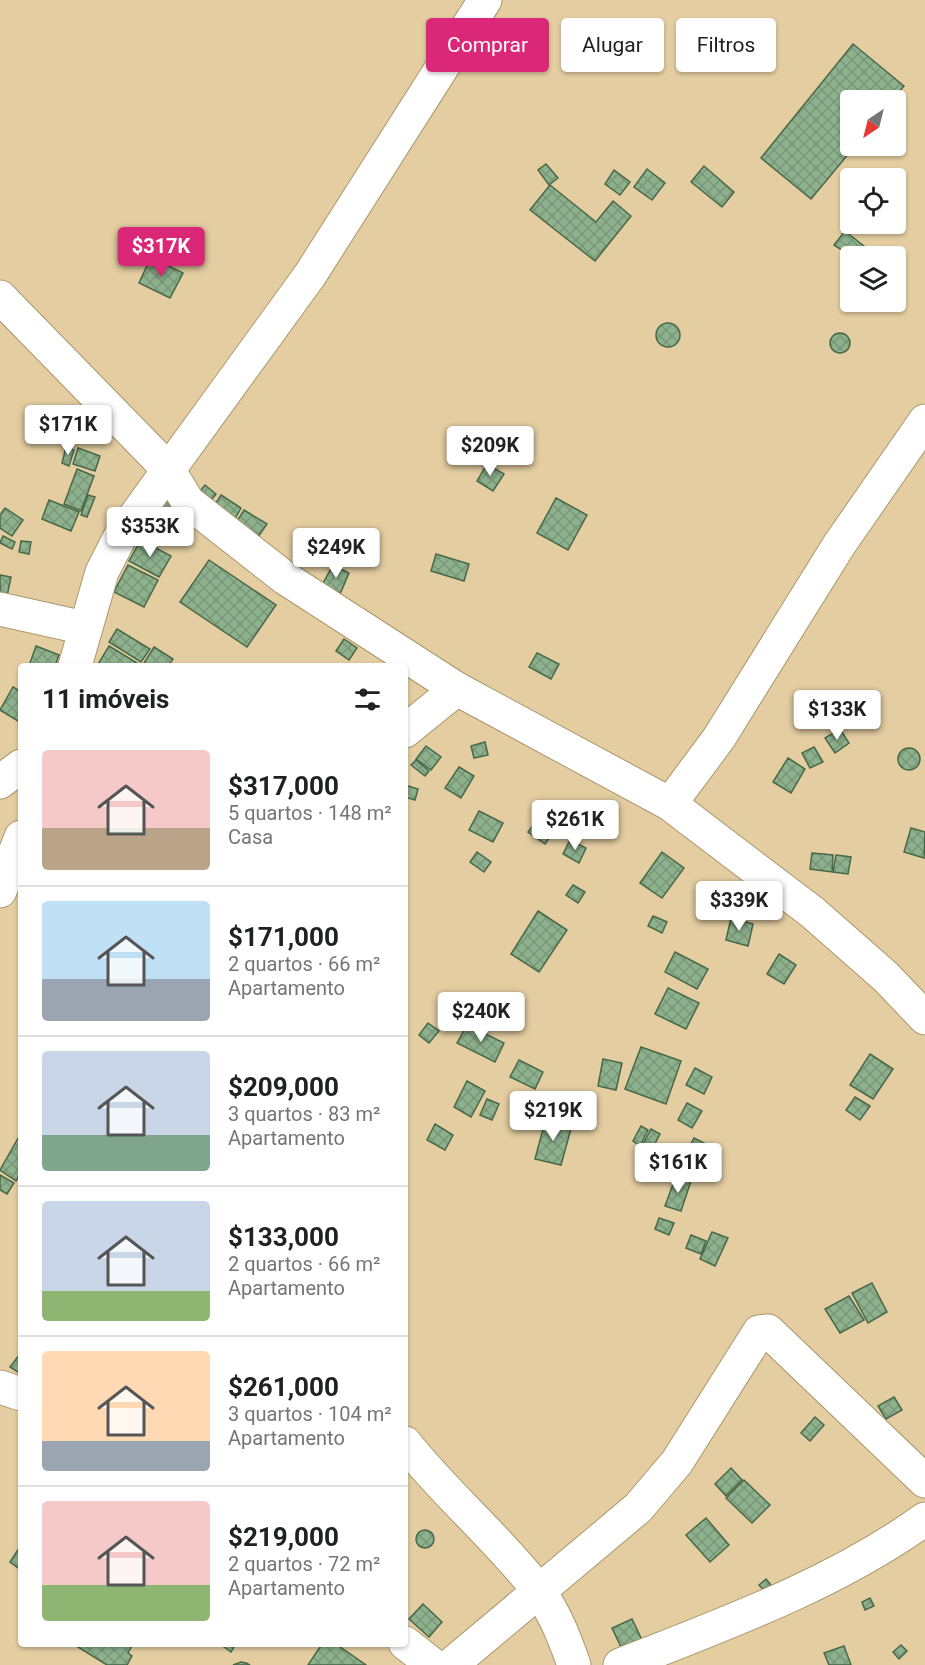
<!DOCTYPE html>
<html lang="pt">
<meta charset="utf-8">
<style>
body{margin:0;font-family:Roboto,sans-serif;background:#f6f6f6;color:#202124;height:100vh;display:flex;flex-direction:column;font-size:22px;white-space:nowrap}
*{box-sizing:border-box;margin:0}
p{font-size:20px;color:#757577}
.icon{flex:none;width:33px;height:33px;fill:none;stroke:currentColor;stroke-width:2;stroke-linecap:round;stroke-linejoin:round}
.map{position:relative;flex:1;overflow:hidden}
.details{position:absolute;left:18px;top:663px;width:390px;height:984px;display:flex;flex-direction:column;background:#fff;border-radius:6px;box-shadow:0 2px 4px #0004}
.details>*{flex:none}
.guide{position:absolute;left:426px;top:18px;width:408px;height:54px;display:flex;gap:12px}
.needle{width:39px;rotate:215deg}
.buttons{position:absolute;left:840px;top:90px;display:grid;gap:12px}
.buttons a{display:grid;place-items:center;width:66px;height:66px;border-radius:6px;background:#fff;box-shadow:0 2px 4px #0004;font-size:30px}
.price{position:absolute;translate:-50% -51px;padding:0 14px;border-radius:6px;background:#fff;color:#222;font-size:20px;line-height:39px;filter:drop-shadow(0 2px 3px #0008)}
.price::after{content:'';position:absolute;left:50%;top:36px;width:18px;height:14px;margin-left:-9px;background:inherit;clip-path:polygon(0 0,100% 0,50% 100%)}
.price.current{background:#db2777;color:#fff}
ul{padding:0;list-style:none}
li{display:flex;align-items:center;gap:18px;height:150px;padding:0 24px}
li+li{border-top:2px solid #e0e0e0}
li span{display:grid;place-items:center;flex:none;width:168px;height:120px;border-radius:6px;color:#555}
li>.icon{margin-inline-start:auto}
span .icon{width:72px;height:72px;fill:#fffc;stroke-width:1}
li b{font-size:26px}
h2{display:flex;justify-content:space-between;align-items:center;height:72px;padding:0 24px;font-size:26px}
.pill{padding:0 21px;border-radius:6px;background:#fff;box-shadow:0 2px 4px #0004;font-size:21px;line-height:54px}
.pill.current{background:#db2777;color:#fff}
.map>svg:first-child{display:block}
.building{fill:url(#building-cross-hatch);stroke:#486848;stroke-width:1.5}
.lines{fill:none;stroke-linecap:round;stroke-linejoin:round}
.street-casing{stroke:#ab976c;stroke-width:35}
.street{stroke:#fff;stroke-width:33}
</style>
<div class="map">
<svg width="925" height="1665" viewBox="0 0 925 1665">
<defs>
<pattern id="building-cross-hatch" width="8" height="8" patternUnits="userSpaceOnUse" patternTransform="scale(1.5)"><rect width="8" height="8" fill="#8db18d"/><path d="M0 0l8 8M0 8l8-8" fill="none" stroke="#799778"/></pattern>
</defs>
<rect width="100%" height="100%" fill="#e3cda1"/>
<g class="building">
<path d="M853 44 904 86 892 100H850V146H855L811 199 761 158Z"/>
<path d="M546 164 558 178 549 185 538 170Z"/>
<path d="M704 166 734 192 722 207 691 182Z"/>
<path d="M647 169 665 183 652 200 634 187Z"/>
<path d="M614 170 630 182 620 195 605 184Z"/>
<path d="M550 185 596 222 613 201 631 216 595 261 530 210Z"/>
<path d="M845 231 864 246 856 256H851L834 245Z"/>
<path d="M151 257 183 273 170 298 139 283Z"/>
<circle cx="668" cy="335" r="12"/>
<circle cx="840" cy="343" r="10"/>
<path d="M66 447 74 450 69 466 62 463Z"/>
<path d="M78 448 100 456 95 471 73 464Z"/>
<path d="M487 464 504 474 493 491 477 481Z"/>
<path d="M77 469 94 476 81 511 64 504Z"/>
<path d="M205 485 216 494 208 504 197 495Z"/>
<path d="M88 495 95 497 87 517 81 515Z"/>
<path d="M221 495 241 508 235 519 214 506Z"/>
<path d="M160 496 183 506 171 530 149 520Z"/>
<path d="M556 498 587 515 568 550 537 533Z"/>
<path d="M49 500 79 512 71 531 42 519Z"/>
<path d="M5 508 23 520 12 536 0 528V515Z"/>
<path d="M244 510 267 524 258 537 236 523Z"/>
<path d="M3 536 15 542 12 549 0 543Z"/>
<path d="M141 540 171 556 159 577 129 561Z"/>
<path d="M21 541 31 542 29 554 19 552Z"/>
<path d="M436 554 469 564 464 581 431 571Z"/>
<path d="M209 560 276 605 247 647 180 602Z"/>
<path d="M128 565 158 580 144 607 114 592Z"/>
<path d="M333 565 349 573 340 594 322 585Z"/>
<path d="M0 575 11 577 6 601 0 600Z"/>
<path d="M117 629 150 649 141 662 109 642Z"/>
<path d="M344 639 357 648 349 660 336 651Z"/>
<path d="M36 646 59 655 55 666H29Z"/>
<path d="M109 646 142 666H97Z"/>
<path d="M154 647 173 659 168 666H149L144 663Z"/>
<path d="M537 653 559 664 551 679 529 667Z"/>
<path d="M13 687 21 692V716L18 721 0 710Z"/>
<path d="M840 729 849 743 835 753 825 738Z"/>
<path d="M485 742 488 755 474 758 471 746Z"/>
<path d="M426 746 441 757 431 770 416 759Z"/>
<path d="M814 747 823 762 810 768 802 753Z"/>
<circle cx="909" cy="759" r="11"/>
<path d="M788 758 805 769 791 793 773 782Z"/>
<path d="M416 760 429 771 425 776 411 765Z"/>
<path d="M459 767 474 776 461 798 445 788Z"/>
<path d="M408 786 418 789 415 800 405 797Z"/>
<path d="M479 811 503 823 493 842 469 830Z"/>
<path d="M540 816 557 827 545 844 528 832Z"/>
<path d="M911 828 925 832 924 858 904 852Z"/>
<path d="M570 840 586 848 579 863 563 854Z"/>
<path d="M477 852 491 862 484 872 470 862Z"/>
<path d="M662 852 684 868 662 898 640 883Z"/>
<path d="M812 853 833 855 832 872 810 869Z"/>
<path d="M836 855 851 857 848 874 833 872Z"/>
<path d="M573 885 585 892 578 903 566 895Z"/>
<path d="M538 911 567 930 539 972 511 954Z"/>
<path d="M653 916 667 922 662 933 648 926Z"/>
<path d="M731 918 753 924 748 946 726 940Z"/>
<path d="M675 952 708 969 697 989 665 972Z"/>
<path d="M779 954 796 965 784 984 767 974Z"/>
<path d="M668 988 699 1003 686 1029 655 1014Z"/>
<path d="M496 1001 508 1009 500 1022 487 1014Z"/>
<path d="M428 1023 439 1031 429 1043 419 1035Z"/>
<path d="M467 1025 504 1043 495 1062 457 1043Z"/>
<path d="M641 1047 681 1061 666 1104 625 1089Z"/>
<path d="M870 1054 893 1069 873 1099 850 1085Z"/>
<path d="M603 1059 622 1063 616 1090 598 1086Z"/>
<path d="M519 1060 543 1072 535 1089 510 1077Z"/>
<path d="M695 1068 712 1077 704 1094 686 1085Z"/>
<path d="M467 1081 485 1091 471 1117 454 1107Z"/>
<path d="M563 1094 579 1097 575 1118 559 1114Z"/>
<path d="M855 1097 870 1106 860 1120 846 1110Z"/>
<path d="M487 1099 499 1104 492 1120 480 1115Z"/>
<path d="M687 1103 702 1111 692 1128 678 1120Z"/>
<path d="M546 1118 572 1125 561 1165 535 1159Z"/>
<path d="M435 1124 453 1135 445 1150 427 1140Z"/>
<path d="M641 1126 648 1130 640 1146 633 1141Z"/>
<path d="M651 1129 660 1134 651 1151 642 1146Z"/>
<path d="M21 1133V1172L16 1181 0 1170Z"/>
<path d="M694 1138 714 1148 703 1172 682 1162Z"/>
<path d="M0 1175 14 1183 7 1194 0 1190Z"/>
<path d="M676 1176 691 1181 681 1211 665 1206Z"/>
<path d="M659 1218 674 1223 669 1235 655 1229Z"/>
<path d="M712 1232 728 1238 715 1266 700 1259Z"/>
<path d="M691 1235 706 1241 701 1254 686 1248Z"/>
<path d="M872 1283 887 1312 868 1323 852 1293Z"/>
<path d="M849 1296 864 1320 840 1333 825 1309Z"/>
<path d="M20 1354 21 1355V1374L10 1367Z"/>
<path d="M894 1397 902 1410 886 1419 878 1406Z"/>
<path d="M815 1417 824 1425 810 1441 801 1433Z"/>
<path d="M731 1468 742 1480 726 1496 715 1484Z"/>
<path d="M744 1480 770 1505 752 1523 726 1498Z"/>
<path d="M706 1518 729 1545 710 1562 686 1535Z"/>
<circle cx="425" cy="1539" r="9"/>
<path d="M21 1545V1570L10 1562Z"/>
<path d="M766 1579 771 1585 764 1590 759 1585Z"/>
<path d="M870 1598 874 1606 865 1610 862 1602Z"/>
<path d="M423 1604 442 1622 429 1637 409 1619Z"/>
<path d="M632 1619 642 1640 622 1649 612 1628Z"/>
<path d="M73 1644H133L128 1653 132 1656 127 1665H107Z"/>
<path d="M220 1644H236L231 1652Z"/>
<path d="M322 1644H336L366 1665H308Z"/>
<path d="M901 1645 907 1651 899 1659 893 1652Z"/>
<path d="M844 1646 851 1665H829L824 1653Z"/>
<path d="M241 1662 246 1663 250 1665H233Z"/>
</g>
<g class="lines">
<g class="street-casing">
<g id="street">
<path d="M0 297 168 469 188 502 285 578 457 689 670 804 812 912 886 977 925 1018"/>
<path d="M0 609 85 628"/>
<path d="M75 666 102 572 120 537 310 275 485 0"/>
<path d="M405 731 457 689"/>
<path d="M0 782 21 766"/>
<path d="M670 804 719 738 839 545 925 421"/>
<path d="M0 891 21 837"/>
<path d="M0 1387 21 1394"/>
<path d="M405 1443C446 1495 498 1538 538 1590 555 1613 565 1639 574 1665"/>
<path d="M405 1643 433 1665"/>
<path d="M451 1665 638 1508 677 1462 759 1332 768 1331 925 1481"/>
<path d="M620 1665C724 1624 833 1585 925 1519"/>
</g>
</g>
<use href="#street" class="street"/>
</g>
</svg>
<div class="buttons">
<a><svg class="needle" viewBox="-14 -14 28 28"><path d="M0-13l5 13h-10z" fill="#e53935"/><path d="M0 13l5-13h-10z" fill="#757577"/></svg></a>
<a><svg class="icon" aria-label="locate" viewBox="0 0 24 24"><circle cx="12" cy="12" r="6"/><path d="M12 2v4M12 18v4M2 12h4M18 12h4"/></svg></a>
<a><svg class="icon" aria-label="layers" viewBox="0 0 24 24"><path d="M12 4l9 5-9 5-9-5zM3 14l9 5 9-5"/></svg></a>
</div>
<b class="price current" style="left:161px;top:278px">$317K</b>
<b class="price" style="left:68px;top:456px">$171K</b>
<b class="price" style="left:490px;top:477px">$209K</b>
<b class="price" style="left:150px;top:558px">$353K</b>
<b class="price" style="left:336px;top:579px">$249K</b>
<b class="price" style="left:837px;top:741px">$133K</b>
<b class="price" style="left:575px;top:851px">$261K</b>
<b class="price" style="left:739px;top:932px">$339K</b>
<b class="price" style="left:481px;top:1043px">$240K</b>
<b class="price" style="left:553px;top:1142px">$219K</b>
<b class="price" style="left:678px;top:1194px">$161K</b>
<div class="guide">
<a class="pill current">Comprar</a>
<a class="pill">Alugar</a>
<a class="pill">Filtros</a>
</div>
<section class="details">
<h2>11 imóveis<svg class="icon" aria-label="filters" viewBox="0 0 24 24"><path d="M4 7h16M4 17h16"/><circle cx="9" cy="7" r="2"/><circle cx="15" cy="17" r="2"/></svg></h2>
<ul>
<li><span style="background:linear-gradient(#f6c9c9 65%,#b9a48a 0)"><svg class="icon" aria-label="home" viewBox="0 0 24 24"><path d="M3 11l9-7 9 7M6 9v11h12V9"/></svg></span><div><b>$317,000</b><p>5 quartos · 148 m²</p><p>Casa</p></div></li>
<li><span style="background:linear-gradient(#bfe0f5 65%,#9aa5b1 0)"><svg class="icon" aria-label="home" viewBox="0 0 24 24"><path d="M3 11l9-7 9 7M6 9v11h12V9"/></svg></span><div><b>$171,000</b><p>2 quartos · 66 m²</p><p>Apartamento</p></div></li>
<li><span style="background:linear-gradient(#c9d6e8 70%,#7fa58c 0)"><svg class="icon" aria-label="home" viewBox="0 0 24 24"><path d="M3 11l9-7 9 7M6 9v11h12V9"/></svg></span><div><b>$209,000</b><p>3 quartos · 83 m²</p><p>Apartamento</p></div></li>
<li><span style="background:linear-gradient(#c9d6e8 75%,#8fb573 0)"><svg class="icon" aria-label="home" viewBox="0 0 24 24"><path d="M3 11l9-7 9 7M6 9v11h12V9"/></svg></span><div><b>$133,000</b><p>2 quartos · 66 m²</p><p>Apartamento</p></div></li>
<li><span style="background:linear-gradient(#ffd9b3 75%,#9aa5b1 0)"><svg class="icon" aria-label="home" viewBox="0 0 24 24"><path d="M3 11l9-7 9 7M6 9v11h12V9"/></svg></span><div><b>$261,000</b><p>3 quartos · 104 m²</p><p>Apartamento</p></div></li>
<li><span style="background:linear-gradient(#f6c9c9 70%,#8fb573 0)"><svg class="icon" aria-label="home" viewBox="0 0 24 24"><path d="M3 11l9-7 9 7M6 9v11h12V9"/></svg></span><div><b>$219,000</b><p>2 quartos · 72 m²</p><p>Apartamento</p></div></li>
</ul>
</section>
</div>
